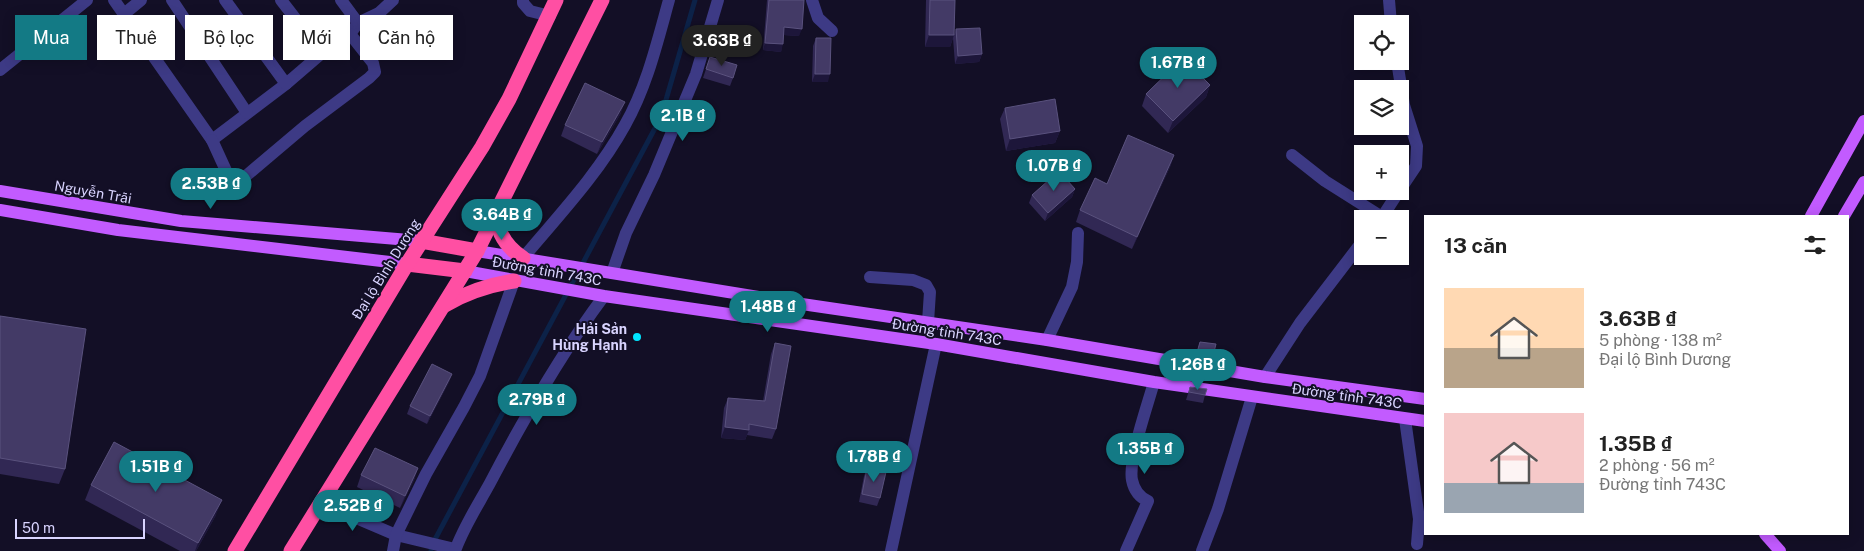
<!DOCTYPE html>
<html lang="vi">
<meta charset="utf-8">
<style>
body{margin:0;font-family:"Public Sans",sans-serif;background:#f2f2f2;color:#222;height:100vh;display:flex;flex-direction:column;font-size:19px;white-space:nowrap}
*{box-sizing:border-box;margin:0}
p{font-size:16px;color:#767676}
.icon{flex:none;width:28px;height:28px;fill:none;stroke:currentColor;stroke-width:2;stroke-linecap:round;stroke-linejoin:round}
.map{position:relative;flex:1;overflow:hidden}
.sheet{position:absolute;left:1424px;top:215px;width:425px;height:320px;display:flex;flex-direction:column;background:#fff;border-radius:0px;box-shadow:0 2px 12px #0003}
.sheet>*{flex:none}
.top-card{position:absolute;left:15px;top:15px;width:475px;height:45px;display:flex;gap:10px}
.tools{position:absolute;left:1354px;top:15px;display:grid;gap:10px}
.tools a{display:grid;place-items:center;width:55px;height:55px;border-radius:0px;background:#fff;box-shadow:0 2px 12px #0003;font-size:25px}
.scale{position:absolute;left:15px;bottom:12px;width:130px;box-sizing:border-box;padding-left:5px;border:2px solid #d9d4ff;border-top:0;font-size:14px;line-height:18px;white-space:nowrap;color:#d9d4ff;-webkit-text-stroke:4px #130f26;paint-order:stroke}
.price{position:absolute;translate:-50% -42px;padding:0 11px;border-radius:18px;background:#137a85;color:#fff;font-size:16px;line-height:32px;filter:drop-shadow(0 1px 2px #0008)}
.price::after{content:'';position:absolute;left:50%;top:30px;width:15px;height:11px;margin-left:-8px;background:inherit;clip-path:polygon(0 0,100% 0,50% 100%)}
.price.on{background:#222;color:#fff}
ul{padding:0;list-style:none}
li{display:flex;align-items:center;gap:15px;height:125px;padding:0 20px}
li span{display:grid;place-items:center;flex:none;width:140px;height:100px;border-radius:0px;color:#555}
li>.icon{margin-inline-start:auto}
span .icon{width:60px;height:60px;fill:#fffc;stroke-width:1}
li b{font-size:21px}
h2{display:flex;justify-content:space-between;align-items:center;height:60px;padding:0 20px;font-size:21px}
.pill{padding:0 18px;border-radius:0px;background:#fff;box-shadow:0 2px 12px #0003;font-size:18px;line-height:45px}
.pill.on{background:#137a85;color:#fff}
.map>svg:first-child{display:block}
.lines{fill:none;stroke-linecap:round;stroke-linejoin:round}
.stream{stroke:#0c2248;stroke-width:5}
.minor{stroke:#3d3a85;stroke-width:12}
.major{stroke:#c25bff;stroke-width:12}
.highway{stroke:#ff4fa3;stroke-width:15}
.wall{fill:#312854}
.shaded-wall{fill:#1d163a}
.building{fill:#433a66;stroke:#5a527e}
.poi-dot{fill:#00e5ff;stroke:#130f26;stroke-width:2}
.labels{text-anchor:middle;stroke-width:4;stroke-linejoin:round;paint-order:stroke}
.street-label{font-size:14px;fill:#d9d4ff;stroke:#130f26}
.poi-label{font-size:14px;font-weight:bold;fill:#d9d4ff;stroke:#130f26;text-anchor:end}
</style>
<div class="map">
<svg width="1864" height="551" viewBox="0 0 1864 551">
<rect width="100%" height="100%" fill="#130f26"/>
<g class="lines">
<path class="stream" d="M431 551 432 545 661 117 695 0"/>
<g class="minor">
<path d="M114 0 212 140 286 84 322 53 350 34 358 23 379 13 393 0"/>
<path d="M172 0 247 113"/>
<path d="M225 0 286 84"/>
<path d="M281 0 322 53"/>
<path d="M341 0 358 23"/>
<path d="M523 0V3L530 11 550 16"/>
<path d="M812 0 818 18 832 31"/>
<path d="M1389 0 1391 24"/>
<path d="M124 14 141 0"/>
<path d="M1397 61 1404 105 1417 146 1416 166 1400 190"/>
<path d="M0 70 87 0"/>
<path d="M212 140 228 175 237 179 247 175 305 126 369 78 375 72 373 63 350 34"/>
<path d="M1292 155 1325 181 1382 217"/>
<path d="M1381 219 1399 191"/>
<path d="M523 258C559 215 598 174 625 125 647 86 657 43 669 0"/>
<path d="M612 273 626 233 654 175 696 74 718 0"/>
<path d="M870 277 913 280 926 285 930 292 928 322"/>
<path d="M1047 340 1072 287 1077 262 1078 233"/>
<path d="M1265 377 1300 323 1362 242"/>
<path d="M1405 419 1419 519 1417 544"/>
<path d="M321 503 396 535 455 549"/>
<path d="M393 551 396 535 426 474 464 407 480 376 514 281"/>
<path d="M455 551C463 528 478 505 490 483 524 418 560 355 604 296"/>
<path d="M891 551 936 344"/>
<path d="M1126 551 1148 501C1139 497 1134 490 1132 480 1128 460 1148 404 1154 382"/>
<path d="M1202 551 1218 509 1252 397"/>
</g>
<g class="major">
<path d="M0 191 181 221 421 241"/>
<path d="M0 210 118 230 407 264"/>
<path d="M1811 216 1864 121"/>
<path d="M1844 216 1864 182"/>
<path d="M477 251 795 303 1047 340 1265 377 1425 399"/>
<path d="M465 271 604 296 936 344 1154 382 1425 421"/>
<path d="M1765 534 1780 551"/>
</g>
<g class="highway">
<path d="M496 213C497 233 506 247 523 258"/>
<path d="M421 241 477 251"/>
<path d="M407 264 465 271"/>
<path d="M445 305C467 292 489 285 514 281"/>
<path d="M235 551 407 264 482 147 509 99 556 0"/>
<path d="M291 551 477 251 602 0"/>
</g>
</g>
<g class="wall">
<path d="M767 0H804L799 36 784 35 781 52 763 50Z"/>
<path d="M926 0H955L954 35 956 29 982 54 979 62 955 64 953 38 950 47H925Z"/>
<path d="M816 38 828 82H812L813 46Z"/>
<path d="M710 57 733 78 730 86 703 78Z"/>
<path d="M1210 85 1206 97 1168 133 1142 106 1146 94Z"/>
<path d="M1005 108 1060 131 1055 143 1006 151 1000 119Z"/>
<path d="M621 113 597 154 561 136 565 125Z"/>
<path d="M1174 155 1170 167 1132 249 1076 222 1080 210 1107 184Z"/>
<path d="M1075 189 1072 197 1045 221 1029 203 1032 195Z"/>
<path d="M0 316 65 469 59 484 0 474Z"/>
<path d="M1200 342 1214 352 1211 360 1195 357Z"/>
<path d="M775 343 776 429 772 439 747 435 745 440 721 438 724 408 728 398 763 401 771 354Z"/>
<path d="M452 374 449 382 427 424 407 414 410 406Z"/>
<path d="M1190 387 1205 395 1203 403 1186 400Z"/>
<path d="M418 468 414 480 400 508 357 487 361 475Z"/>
<path d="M867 468 880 498 877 506 859 502 864 476Z"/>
<path d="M91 485 216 515 196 551H180L85 500Z"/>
</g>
<g class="shaded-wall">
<path d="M784 27 802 29 799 36 782 35Z"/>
<path d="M929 35H954L950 47H925Z"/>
<path d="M765 43 783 44 781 52 763 50Z"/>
<path d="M982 54 979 62 955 64 958 56Z"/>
<path d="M815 74H830L828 82H812Z"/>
<path d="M1210 85 1206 97 1168 133 1173 121Z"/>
<path d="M625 102 621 113 597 154 602 142Z"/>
<path d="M1060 131 1055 143 1006 151 1010 139Z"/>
<path d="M1174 155 1170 167 1132 249 1137 237Z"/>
<path d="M1075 189 1072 197 1045 221 1048 213Z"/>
<path d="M1193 371 1210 373 1207 381 1190 379Z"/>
<path d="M452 374 449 382 427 424 430 416Z"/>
<path d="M725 427 749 430 745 440 721 438Z"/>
<path d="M418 468 414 480 400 508 405 496Z"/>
<path d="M222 500 216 515 196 551H195L198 543Z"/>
</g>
<g class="building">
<path d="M769 0H804L802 29 784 27 783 44 765 43Z"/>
<path d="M930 0H955L954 35H929Z"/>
<path d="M980 28 982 54 958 56 956 29Z"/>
<path d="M816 38H831L830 74H815Z"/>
<path d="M710 57 737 65 733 78 706 69Z"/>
<path d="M1183 58 1210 85 1173 121 1146 94Z"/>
<path d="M585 83 625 102 602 142 565 125Z"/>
<path d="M1055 99 1060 131 1010 139 1005 108Z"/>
<path d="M1128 135 1174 155 1137 237 1080 210 1095 178 1107 184Z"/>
<path d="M1059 171 1075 189 1048 213 1032 195Z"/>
<path d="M0 316 86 329 65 469 0 458Z"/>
<path d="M1200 342 1216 344 1214 352 1198 349Z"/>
<path d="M775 343 791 346 776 429 749 424V430L725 427 728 398 765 401Z"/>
<path d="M432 364 452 374 430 416 410 406Z"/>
<path d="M1195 365 1211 367 1210 373 1193 371Z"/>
<path d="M1190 387 1207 389 1205 395 1189 392Z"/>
<path d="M114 442 222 500 198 543 91 485Z"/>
<path d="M375 448 418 468 405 496 361 475Z"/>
<path d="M867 468 886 472 880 498 862 494Z"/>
</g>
<circle class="poi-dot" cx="637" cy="337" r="5"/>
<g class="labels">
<g class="street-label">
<text transform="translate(93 192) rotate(10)" y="5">Nguyễn Trãi</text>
<text transform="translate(386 269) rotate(-58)" y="5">Đại lộ Bình Dương</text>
<text transform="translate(547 271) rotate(10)" y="5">Đường tỉnh 743C</text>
<text transform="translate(947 332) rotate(9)" y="5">Đường tỉnh 743C</text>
<text transform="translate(1347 396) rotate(8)" y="5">Đường tỉnh 743C</text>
</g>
<g class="poi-label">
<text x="627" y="334">Hải Sản<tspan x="627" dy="16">Hùng Hạnh</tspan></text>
</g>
</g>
</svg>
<div class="tools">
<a><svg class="icon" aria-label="locate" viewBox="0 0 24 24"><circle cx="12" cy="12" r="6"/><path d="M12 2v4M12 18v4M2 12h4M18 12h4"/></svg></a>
<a><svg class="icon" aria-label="layers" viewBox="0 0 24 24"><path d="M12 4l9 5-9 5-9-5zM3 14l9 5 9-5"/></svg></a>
<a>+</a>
<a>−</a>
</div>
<div class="scale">50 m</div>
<b class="price on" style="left:722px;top:67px">3.63B ₫</b>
<b class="price" style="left:1178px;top:89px">1.67B ₫</b>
<b class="price" style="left:683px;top:142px">2.1B ₫</b>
<b class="price" style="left:1054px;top:192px">1.07B ₫</b>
<b class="price" style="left:211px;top:210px">2.53B ₫</b>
<b class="price" style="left:502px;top:241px">3.64B ₫</b>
<b class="price" style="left:768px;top:333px">1.48B ₫</b>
<b class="price" style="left:1198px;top:391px">1.26B ₫</b>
<b class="price" style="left:537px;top:426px">2.79B ₫</b>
<b class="price" style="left:1145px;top:475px">1.35B ₫</b>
<b class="price" style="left:874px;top:483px">1.78B ₫</b>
<b class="price" style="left:156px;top:493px">1.51B ₫</b>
<b class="price" style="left:353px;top:532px">2.52B ₫</b>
<div class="top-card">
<a class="pill on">Mua</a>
<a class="pill">Thuê</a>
<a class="pill">Bộ lọc</a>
<a class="pill">Mới</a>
<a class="pill">Căn hộ</a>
</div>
<section class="sheet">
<h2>13 căn<svg class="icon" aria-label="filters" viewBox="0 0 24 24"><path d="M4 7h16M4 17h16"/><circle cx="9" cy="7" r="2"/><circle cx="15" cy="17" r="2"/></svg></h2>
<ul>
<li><span style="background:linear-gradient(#ffd9b3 60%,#b9a48a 0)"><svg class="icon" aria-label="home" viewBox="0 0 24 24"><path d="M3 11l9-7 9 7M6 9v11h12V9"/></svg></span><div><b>3.63B ₫</b><p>5 phòng · 138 m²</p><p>Đại lộ Bình Dương</p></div></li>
<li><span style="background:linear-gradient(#f6c9c9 70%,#9aa5b1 0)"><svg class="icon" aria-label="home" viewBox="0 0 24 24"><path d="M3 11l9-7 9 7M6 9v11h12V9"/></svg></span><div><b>1.35B ₫</b><p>2 phòng · 56 m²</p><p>Đường tỉnh 743C</p></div></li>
</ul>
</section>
</div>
